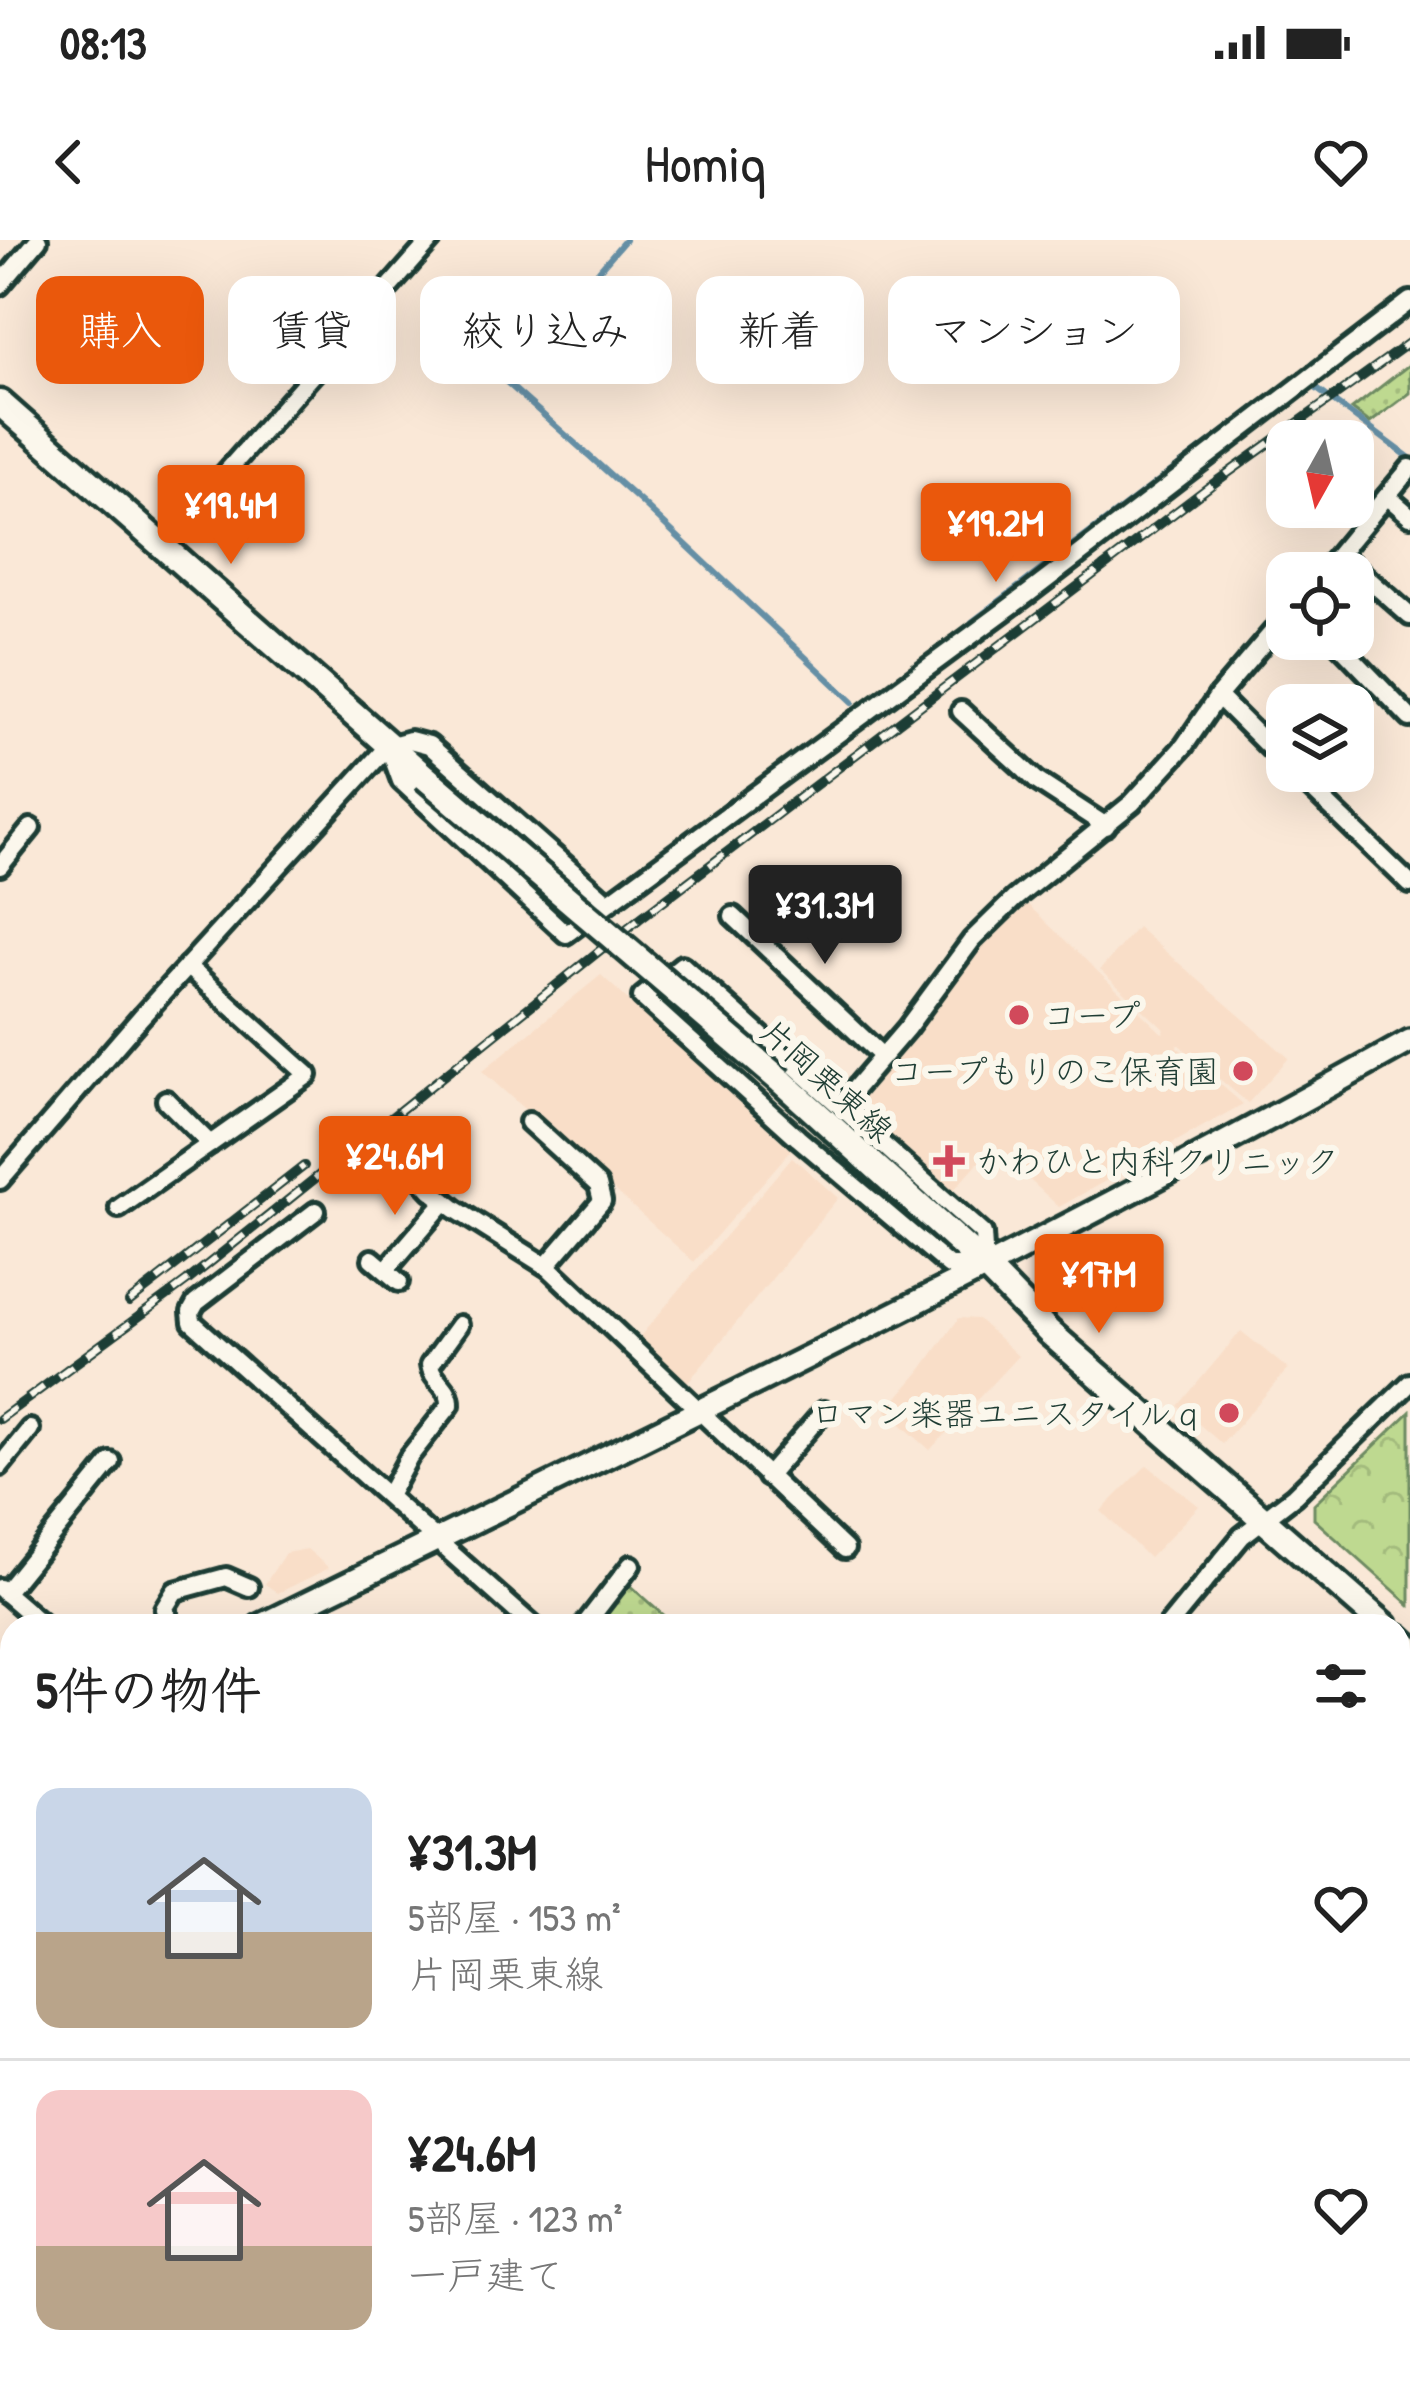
<!DOCTYPE html>
<html lang="ja">
<meta charset="utf-8">
<style>
body{margin:0;font-family:"Patrick Hand","Klee One",sans-serif;background:#f6f6f6;color:#222;height:100vh;display:flex;flex-direction:column;font-size:45px;white-space:nowrap}
*{box-sizing:border-box;margin:0}
p{font-size:39px;color:#767676}
.icon{flex:none;width:66px;height:66px;fill:none;stroke:currentColor;stroke-width:2;stroke-linecap:round;stroke-linejoin:round}
.map{position:relative;flex:1;overflow:hidden}
.drawer{position:absolute;left:0px;top:1374px;width:1410px;height:768px;display:flex;flex-direction:column;background:#fff;border-radius:36px 36px 0 0;box-shadow:0 12px 48px #0002}
.drawer>*{flex:none}
.hud{position:absolute;left:36px;top:36px;width:1338px;height:108px;display:flex;gap:24px}
.needle{width:78px;rotate:188deg}
.buttons{position:absolute;left:1266px;top:180px;display:grid;gap:24px}
.buttons a{display:grid;place-items:center;width:108px;height:108px;border-radius:24px;background:#fff;box-shadow:0 12px 48px #0002;font-size:60px}
.price{position:absolute;translate:-50% -102px;padding:0 27px;border-radius:12px;background:#ea580c;color:#fff;font-size:39px;line-height:78px;filter:drop-shadow(0 3px 6px #0008)}
.price::after{content:'';position:absolute;left:50%;top:72px;width:36px;height:27px;margin-left:-18px;background:inherit;clip-path:polygon(0 0,100% 0,50% 100%)}
.price.on{background:#222;color:#fff}
ul{padding:0;list-style:none}
li{display:flex;align-items:center;gap:36px;height:300px;padding:0 36px}
li+li{border-top:3px solid #e0e0e0}
li span{display:grid;place-items:center;flex:none;width:336px;height:240px;border-radius:24px;color:#555}
li>.icon{margin-inline-start:auto}
span .icon{width:144px;height:144px;fill:#fffc;stroke-width:1}
li b{font-size:51px}
h2{display:flex;justify-content:space-between;align-items:center;height:144px;padding:0 36px;font-size:51px}
.chip{padding:0 42px;border-radius:24px;background:#fff;box-shadow:0 12px 48px #0002;font-size:42px;line-height:108px}
.chip.on{background:#ea580c;color:#fff}
.status{display:flex;justify-content:space-between;align-items:center;height:84px;padding:0 60px;background:#fff;direction:ltr}
.status svg{height:33px;fill:currentColor}
header{display:flex;justify-content:space-between;align-items:center;height:156px;padding:0 36px;background:#fff;font-size:54px;font-weight:600}
.map>svg:first-child{display:block}
.built{fill:#f9dec8}
.grass{fill:url(#grass-dots);stroke:#6e8b62;stroke-width:3}
.forest{fill:url(#forest-firs);stroke:#6e8b62;stroke-width:3}
.park{fill:url(#park-crowns);stroke:#6e8b62;stroke-width:3}
.lines{fill:none;stroke-linecap:round;stroke-linejoin:round}
.stream{stroke:#658fa5;stroke-width:6}
.minor-casing{stroke:#1f3d34;stroke-width:26}
.tertiary-casing{stroke:#1f3d34;stroke-width:30}
.secondary-casing{stroke:#1f3d34;stroke-width:33}
.primary-casing{stroke:#1f3d34;stroke-width:36}
.minor{stroke:#fbf7ec;stroke-width:16}
.tertiary{stroke:#fbf7ec;stroke-width:21}
.secondary{stroke:#fbf7ec;stroke-width:24}
.primary{stroke:#fbf7ec;stroke-width:27}
.rail-casing{stroke:#1f3d34;stroke-width:10}
.rail{stroke:#fbf7ec;stroke-width:6;stroke-dasharray:18;stroke-linecap:butt}
.secondary-bridge-casing{stroke:#1f3d34;stroke-width:33;stroke-linecap:butt}
.secondary-bridge{stroke:#fbf7ec;stroke-width:24}
.poi-dot{fill:#d1495b;stroke:#fbf7ec;stroke-width:4.5}
.labels{text-anchor:middle;stroke-width:12;stroke-linejoin:round;paint-order:stroke}
.poi-label{font-size:33px;fill:#1f3d34;stroke:#fbf7ec;text-anchor:start}
.street-label{font-size:33px;fill:#1f3d34;stroke:#fbf7ec}
</style>
<div class="status"><b>08:13</b><svg viewBox="0 0 49 12"><path d="M0 12V9h3v3zM5 12V6h3v6zM10 12V3h3v9zM15 12V0h3v12zM26 1h20v11H26zM47 4h2v5h-2z"/></svg></div>
<header><svg class="icon" aria-label="back" viewBox="0 0 24 24"><path d="M15 5l-7 7 7 7"/></svg>Homiq<svg class="icon" aria-label="heart" viewBox="0 0 24 24"><path d="M12 20l-8-8c-3-5 5-10 8-4 3-6 11-1 8 4z"/></svg></header>
<div class="map">
<svg width="1410" height="2142" viewBox="0 0 1410 2142">
<defs>
<pattern id="grass-dots" width="8" height="8" patternUnits="userSpaceOnUse" patternTransform="scale(3)"><rect width="8" height="8" fill="#bed990"/><path d="M2 2h.1M6 6h.1" fill="none" stroke="#a3bb7d" stroke-width="1.8" stroke-linecap="round"/></pattern>
<pattern id="forest-firs" width="22" height="20" patternUnits="userSpaceOnUse" patternTransform="scale(3)"><rect width="22" height="20" fill="#bed990"/><path d="M5 1l3.5 6h-7zM16 11l3.5 6h-7z" fill="#a3bb7d"/></pattern>
<pattern id="park-crowns" width="20" height="18" patternUnits="userSpaceOnUse" patternTransform="scale(3)"><rect width="20" height="18" fill="#bed990"/><path d="M2 6a3 3 0 1 1 6 0M12 15a3 3 0 1 1 6 0" fill="none" stroke="#a3bb7d"/></pattern>
</defs>
<rect width="100%" height="100%" fill="#fae8d7"/>
<filter id="ink" filterUnits="userSpaceOnUse"><feTurbulence type="fractalNoise" baseFrequency=".00833" numOctaves="2"/><feDisplacementMap in="SourceGraphic" scale="24" xChannelSelector="R" yChannelSelector="G"/><feConvolveMatrix kernelMatrix="1 2 1 2 8 2 1 2 1" color-interpolation-filters="sRGB"/></filter>
<g filter="url(#ink)">
<g class="built">
<path d="M1026 663 1162 793 1165 790 1100 730 1137 687 1289 818 1248 863 1178 804 1177 807 1243 864 1059 967 993 906 951 953 860 873V857L921 787 970 719Z"/>
<path d="M601 735 791 910 694 1022 482 831Z"/>
<path d="M792 917 838 958 687 1143 637 1100Z"/>
<path d="M959 1078 978 1079 1018 1116 930 1210 886 1171 919 1133Z"/>
<path d="M1241 1091 1288 1129 1222 1204 1178 1166Z"/>
<path d="M1147 1225 1199 1266 1149 1318 1101 1271Z"/>
<path d="M307 1309 329 1328 278 1353 265 1344 285 1313Z"/>
</g>
<g class="grass">
<path d="M1410 124V153L1370 183 1352 169Z"/>
<path d="M627 1343 675 1386H594Z"/>
</g>
<path class="forest" d="M253 2130H493L500 2142H259Z"/>
<path class="park" d="M1410 1172V1365L1314 1279V1264Z"/>
<g class="lines">
<g class="stream">
<path d="M625 0 504 140 641 262 853 462"/>
<path d="M1313 146 1410 218"/>
<path d="M972 382 1297 136"/>
<path d="M0 2009 12 2010"/>
<path d="M248 2130 254 2142"/>
</g>
<g class="minor-casing">
<g id="minor">
<path d="M0 45 38 0"/>
<path d="M1387 256 1410 276"/>
<path d="M161 306 431 0"/>
<path d="M1340 314 1410 376"/>
<path d="M1323 333 1410 228"/>
<path d="M1334 399 1410 478"/>
<path d="M1218 456 1287 375"/>
<path d="M961 471 1037 541 1106 586"/>
<path d="M390 511 401 541 566 694 1029 353 1410 61"/>
<path d="M1293 531 1410 644"/>
<path d="M0 626 31 588"/>
<path d="M733 676 882 816"/>
<path d="M682 725 983 994 985 1026H949L798 898 642 757Z"/>
<path d="M166 860 210 904"/>
<path d="M840 866 907 788 972 700 1014 659 1132 563 1184 506 1218 456 1287 525"/>
<path d="M529 882 598 945 602 961 546 1026"/>
<path d="M390 906 431 950 455 969 549 1028 845 1309"/>
<path d="M415 933 450 899"/>
<path d="M0 940 141 777 388 506 410 500 429 505 606 661"/>
<path d="M119 968 308 835 187 726"/>
<path d="M316 971 196 1063 191 1072 192 1082 533 1386"/>
<path d="M372 1019 399 1042"/>
<path d="M386 1030 445 961"/>
<path d="M0 1226 30 1189"/>
<path d="M767 1237 824 1171"/>
<path d="M388 1256 409 1217 450 1165C451 1146 432 1141 430 1125L459 1085"/>
<path d="M0 1348 44 1386"/>
<path d="M5 1353 111 1222"/>
<path d="M173 1386 164 1369 175 1351 226 1337 249 1347"/>
<path d="M584 1386 631 1325"/>
<path d="M1168 1386 1242 1296 1294 1256 1410 1143"/>
<path d="M1398 1609 1410 1597"/>
<path d="M1398 1660 1410 1671"/>
<path d="M513 2142 525 2130"/>
<path d="M914 2142 925 2130"/>
</g>
</g>
<g class="tertiary-casing">
<g id="tertiary">
<path d="M260 1386C646 1197 1035 1011 1410 801"/>
<path d="M0 1510 12 1503"/>
</g>
</g>
<g class="secondary-casing">
<g id="secondary">
<path d="M0 163 425 537"/>
<path d="M781 841 985 1026 1049 1092 1385 1386"/>
<path d="M1398 1397 1410 1408"/>
<path d="M0 2022 12 2024"/>
<path d="M168 2130 180 2142"/>
</g>
</g>
<g class="primary-casing">
<g id="primary">
<path d="M1398 2000 1410 1988"/>
<path d="M1268 2142 1278 2130"/>
</g>
</g>
<use href="#minor" class="minor"/>
<use href="#tertiary" class="tertiary"/>
<use href="#secondary" class="secondary"/>
<use href="#primary" class="primary"/>
<g class="rail-casing">
<g id="rail">
<path d="M129 1062 304 926"/>
<path d="M0 1179 187 1041 639 679 1210 246 1410 102"/>
</g>
</g>
<use href="#rail" class="rail"/>
<g class="secondary-bridge-casing">
<path id="secondary-bridge" d="M425 537 781 841"/>
</g>
<use href="#secondary-bridge" class="secondary-bridge"/>
</g>
</g>
<g class="poi-dot">
<circle cx="1019" cy="775" r="12"/>
<circle cx="1243" cy="831" r="12"/>
<path d="M943 903h12v12h12v12h-12v12h-12v-12h-12v-12h12z"/>
<circle cx="1229" cy="1173" r="12"/>
</g>
<g class="labels">
<g class="poi-label">
<text x="1043" y="787">コープ</text>
<text x="1219" y="843" text-anchor="end">コープもりのこ保育園</text>
<text x="976" y="933">かわひと内科クリニック</text>
<text x="1205" y="1185" text-anchor="end">ロマン楽器ユニスタイルｑ</text>
</g>
<g class="street-label">
<text transform="translate(827 840) rotate(42)" y="12">片岡栗東線</text>
</g>
</g>
</svg>
<div class="buttons">
<a><svg class="needle" viewBox="-14 -14 28 28"><path d="M0-13l5 13h-10z" fill="#e53935"/><path d="M0 13l5-13h-10z" fill="#767676"/></svg></a>
<a><svg class="icon" aria-label="locate" viewBox="0 0 24 24"><circle cx="12" cy="12" r="6"/><path d="M12 2v4M12 18v4M2 12h4M18 12h4"/></svg></a>
<a><svg class="icon" aria-label="layers" viewBox="0 0 24 24"><path d="M12 4l9 5-9 5-9-5zM3 14l9 5 9-5"/></svg></a>
</div>
<b class="price" style="left:231px;top:327px">¥19.4M</b>
<b class="price" style="left:996px;top:345px">¥19.2M</b>
<b class="price on" style="left:825px;top:727px">¥31.3M</b>
<b class="price" style="left:395px;top:978px">¥24.6M</b>
<b class="price" style="left:1099px;top:1096px">¥17M</b>
<div class="hud">
<a class="chip on">購入</a>
<a class="chip">賃貸</a>
<a class="chip">絞り込み</a>
<a class="chip">新着</a>
<a class="chip">マンション</a>
</div>
<section class="drawer">
<h2>5件の物件<svg class="icon" aria-label="filters" viewBox="0 0 24 24"><path d="M4 7h16M4 17h16"/><circle cx="9" cy="7" r="2"/><circle cx="15" cy="17" r="2"/></svg></h2>
<ul>
<li><span style="background:linear-gradient(#c9d6e8 60%,#b9a48a 0)"><svg class="icon" aria-label="home" viewBox="0 0 24 24"><path d="M3 11l9-7 9 7M6 9v11h12V9"/></svg></span><div><b>¥31.3M</b><p>5部屋 · 153 m²</p><p>片岡栗東線</p></div><svg class="icon" aria-label="heart" viewBox="0 0 24 24"><path d="M12 20l-8-8c-3-5 5-10 8-4 3-6 11-1 8 4z"/></svg></li>
<li><span style="background:linear-gradient(#f6c9c9 65%,#b9a48a 0)"><svg class="icon" aria-label="home" viewBox="0 0 24 24"><path d="M3 11l9-7 9 7M6 9v11h12V9"/></svg></span><div><b>¥24.6M</b><p>5部屋 · 123 m²</p><p>一戸建て</p></div><svg class="icon" aria-label="heart" viewBox="0 0 24 24"><path d="M12 20l-8-8c-3-5 5-10 8-4 3-6 11-1 8 4z"/></svg></li>
</ul>
</section>
</div>
